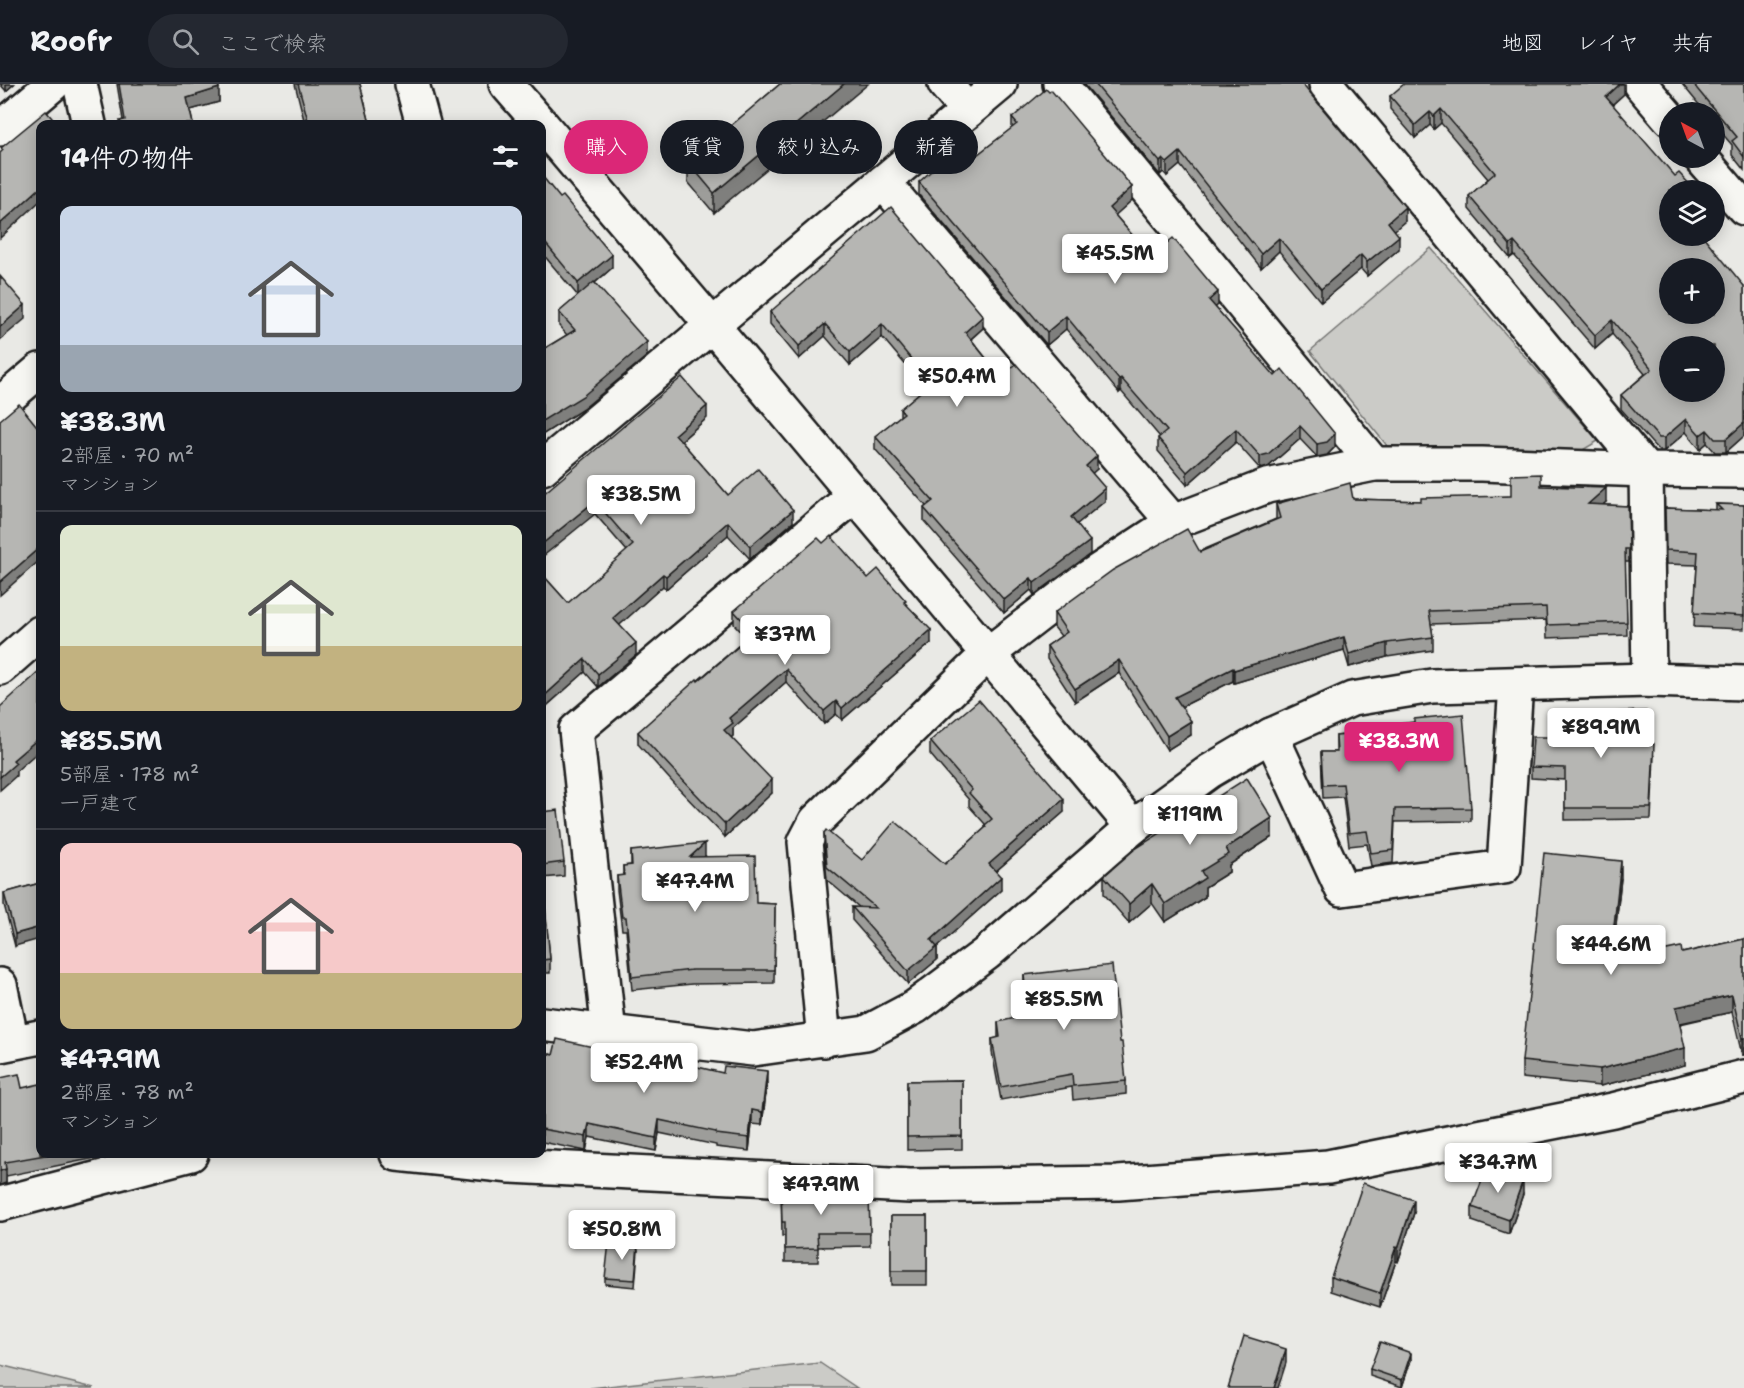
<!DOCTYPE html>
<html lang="ja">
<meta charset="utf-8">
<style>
body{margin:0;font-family:"Shantell Sans","Klee One",sans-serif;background:#242831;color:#f1f3f6;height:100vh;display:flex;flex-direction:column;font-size:22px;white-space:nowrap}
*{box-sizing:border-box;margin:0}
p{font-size:20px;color:#9ea1a6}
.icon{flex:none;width:33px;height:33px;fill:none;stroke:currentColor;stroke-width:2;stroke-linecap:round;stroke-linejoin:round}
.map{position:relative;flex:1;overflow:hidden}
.panel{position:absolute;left:36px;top:36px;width:510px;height:1038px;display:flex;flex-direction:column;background:#171b24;border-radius:12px;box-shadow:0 3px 15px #0003}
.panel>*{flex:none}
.banner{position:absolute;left:564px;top:36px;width:570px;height:54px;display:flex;gap:12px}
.needle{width:39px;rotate:319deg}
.tools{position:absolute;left:1659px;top:18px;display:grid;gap:12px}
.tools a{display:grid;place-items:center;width:66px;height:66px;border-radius:50%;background:#171b24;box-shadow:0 3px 15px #0003;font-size:30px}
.price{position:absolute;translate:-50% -51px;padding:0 14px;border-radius:6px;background:#fff;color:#222;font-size:20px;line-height:39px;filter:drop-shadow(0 2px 3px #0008)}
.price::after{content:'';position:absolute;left:50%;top:36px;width:18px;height:14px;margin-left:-9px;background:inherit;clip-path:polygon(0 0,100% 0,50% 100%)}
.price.active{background:#db2777;color:#fff}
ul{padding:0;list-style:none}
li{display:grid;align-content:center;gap:12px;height:318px;padding:0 24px}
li+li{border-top:2px solid #363941}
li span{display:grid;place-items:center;height:186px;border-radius:12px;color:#555}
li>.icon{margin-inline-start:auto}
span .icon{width:108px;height:108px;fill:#fffc;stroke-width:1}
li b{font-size:26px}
h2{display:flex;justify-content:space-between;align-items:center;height:72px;padding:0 24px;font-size:26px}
.pill{padding:0 21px;border-radius:27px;background:#171b24;box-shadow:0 3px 15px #0003;font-size:21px;line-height:54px}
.pill.active{background:#db2777;color:#fff}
header{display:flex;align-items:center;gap:36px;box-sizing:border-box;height:84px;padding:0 30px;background:#171b24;border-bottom:2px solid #363941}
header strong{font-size:28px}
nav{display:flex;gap:33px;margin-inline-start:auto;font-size:21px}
.search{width:420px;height:54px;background:#242831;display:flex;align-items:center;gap:15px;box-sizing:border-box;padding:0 21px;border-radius:33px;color:#9ea1a6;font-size:22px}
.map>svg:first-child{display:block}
.green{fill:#cbcbc7;stroke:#747472;stroke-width:1.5}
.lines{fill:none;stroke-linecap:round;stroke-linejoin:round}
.minor-casing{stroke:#1c1c1c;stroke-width:38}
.minor{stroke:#f6f6f2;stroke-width:33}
.wall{fill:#9d9d9a;stroke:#1c1c1c;stroke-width:1.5}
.shaded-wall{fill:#7f7f7d;stroke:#1c1c1c;stroke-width:1.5}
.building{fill:#b6b6b3;stroke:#1c1c1c;stroke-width:1.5;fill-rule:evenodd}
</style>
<header>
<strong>Roofr</strong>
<div class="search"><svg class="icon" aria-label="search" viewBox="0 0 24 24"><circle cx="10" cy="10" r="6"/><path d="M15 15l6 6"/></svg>ここで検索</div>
<nav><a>地図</a><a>レイヤ</a><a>共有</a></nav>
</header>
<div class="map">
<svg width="1744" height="1304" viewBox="0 0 1744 1304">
<rect width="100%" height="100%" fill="#e9e9e5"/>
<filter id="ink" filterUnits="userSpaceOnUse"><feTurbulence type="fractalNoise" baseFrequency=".0167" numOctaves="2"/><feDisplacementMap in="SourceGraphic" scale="12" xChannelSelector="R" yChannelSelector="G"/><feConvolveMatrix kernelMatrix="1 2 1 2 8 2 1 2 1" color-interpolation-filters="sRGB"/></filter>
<g filter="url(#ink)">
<g class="green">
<path d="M1431 164 1598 357 1581 367 1393 369 1310 267Z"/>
<path d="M820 1279 857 1304H590Z"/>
<path d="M0 1281 94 1304H0Z"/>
</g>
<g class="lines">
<g class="minor-casing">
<g id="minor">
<path d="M80 0 89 40"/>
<path d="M412 0 423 40"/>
<path d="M506 0 541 40"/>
<path d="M945 0 968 27"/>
<path d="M1060 0 1374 380"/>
<path d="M1326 0 1646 386 1649 596"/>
<path d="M1640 0 1670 35"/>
<path d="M542 41 712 241 1133 743"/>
<path d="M0 45 53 0"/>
<path d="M1701 74 1744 124"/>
<path d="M883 98 1173 438"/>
<path d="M0 320 40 286"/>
<path d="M542 384 1000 0"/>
<path d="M0 584 40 549"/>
<path d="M1271 651 1342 805 1504 783 1516 600"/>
<path d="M0 901 12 958"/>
<path d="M542 940 753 965 866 949 915 923 987 869 1133 743 1210 687 1271 651 1352 615 1432 602 1649 596 1744 599"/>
<path d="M609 949 576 646 855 411"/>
<path d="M824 956 805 758 816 737 988 570 1080 499 1173 438 1267 402 1374 380H1482L1646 386 1744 387"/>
<path d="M0 961 40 953"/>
<path d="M397 1070 511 1082 910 1102 1118 1099 1328 1083 1613 1026 1744 993"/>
<path d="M0 1120 191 1070"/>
</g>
</g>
<use href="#minor" class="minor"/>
</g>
<g class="wall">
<path d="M0 0H14L6 7Z"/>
<path d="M117 0H218L219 18 190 26 193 40H120V37L123 36Z"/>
<path d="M295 0H360L370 40H305Z"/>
<path d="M780 0 714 129 688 98V78Z"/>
<path d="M1084 0H1285L1405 137 1394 146 1399 165 1367 192 1361 185 1321 218 1279 167 1261 184 1180 81 1167 92 1163 88 1160 91Z"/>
<path d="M1624 0V10L1613 20 1670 152 1744 202V352L1726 368H1715L1707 359 1700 365 1686 348 1664 367H1659L1621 325V311L1645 290 1612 250 1595 265 1514 171 1510 174 1469 125V112L1488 95 1441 39 1434 45 1430 41 1415 54 1390 25V12Z"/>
<path d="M1682 0H1744V86L1732 71V61L1714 40V28H1705Z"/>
<path d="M1012 34 1132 116 1115 131 1151 173 1218 221 1215 223 1335 363 1327 371 1317 373 1300 355 1268 383 1260 385 1236 358 1187 401 1158 367V354L1160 353 1121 307 1119 309 1066 245 1047 261 919 111V98L964 81 1012 44Z"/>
<path d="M542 92 612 184 595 199 647 272 583 325 542 351V266L567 251 559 242V228L578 212 542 169Z"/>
<path d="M770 228 983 244 971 255 1001 293 1097 385 1092 389 1105 417 1077 440 1090 470 1034 511 1031 506 1004 529 924 437V424L926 422 875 365V352L900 332V325L925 304 882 253 850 281 825 252 799 275 770 240Z"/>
<path d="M707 334 681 357 728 411 793 438 750 475 728 451 666 505 663 502 619 541 636 571 598 603 585 588 542 626V490L568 519 627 467 595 430 542 411Z"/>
<path d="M1541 402 1606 418 1602 421 1628 422 1629 478H1625L1627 551 1547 554 1546 536 1431 540 1433 553V566L1387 573 1349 583 1344 566 1234 599 1233 597 1181 623 1191 651 1167 666 1119 589 1075 618 1047 575V562L1061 552 1054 543V529L1276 435V420L1353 415 1421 417 1511 412Z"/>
<path d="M1716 420 1744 421V545L1694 543 1697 481 1666 480 1665 424 1716 426Z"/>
<path d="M823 459 868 494 906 520 931 559 842 636 836 630 824 640 786 598 733 644V652L731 654 772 709 725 753 675 701 638 660V648L747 554 734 540V527Z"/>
<path d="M1354 646 1471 724V737L1395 738 1393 779 1371 782 1367 760 1349 762 1343 713 1323 714 1321 668H1336V652L1354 650Z"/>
<path d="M930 657 1064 728 996 787 1001 806 937 863V876L908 900 852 836V823L860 824 827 796 824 762V749L862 776 945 780 985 744V740L969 722V716L930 670Z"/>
<path d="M1646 660 1654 672 1651 735 1565 736V696L1531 694V683Z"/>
<path d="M542 728 564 778V792L542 794 550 875V889H545V902H542Z"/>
<path d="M1272 753 1229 781V788L1205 803V813L1165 838 1152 819 1129 839 1104 810V792Z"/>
<path d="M631 767 705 772 704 773 756 819 775 820 774 899 692 900 632 906 626 846H622L617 806V792H623V782L631 781Z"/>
<path d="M1621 794 1612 878 1682 869 1744 855V971H1742L1732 928 1680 940 1685 981 1600 1002 1522 994V977Z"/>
<path d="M40 799 15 862 4 821V809Z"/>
<path d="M1024 891 1120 958 1126 997V1010L1073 1016 1072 1003 1001 1016 992 968V955L998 954V938L1027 932 1024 904Z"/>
<path d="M542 968 553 971H607L662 983 767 1001 762 1041 752 1040 749 1067 716 1063V1061L659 1049 656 1067 589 1053 586 1067 542 1058Z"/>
<path d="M962 996V1065L907 1066V997Z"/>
<path d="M22 1004 40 1070H115L6 1092V1099L0 1101Z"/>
<path d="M781 1102 812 1112H869L870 1162 818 1163V1178H785V1152H782Z"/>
<path d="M1523 1110 1509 1150 1472 1137V1123Z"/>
<path d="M1414 1129 1398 1178 1396 1177 1380 1223 1331 1207V1193Z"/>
<rect x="891" y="1132" width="36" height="69"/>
<path d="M638 1167 635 1203 605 1200V1194Z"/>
<path d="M1411 1276 1402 1303 1370 1292V1285Z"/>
</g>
<g class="shaded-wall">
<path d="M6 0H14L6 7Z"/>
<path d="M844 0H868L714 129V109Z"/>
<path d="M1620 0H1624V10L1606 26V13Z"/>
<path d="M219 4V18L187 27V14Z"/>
<path d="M1441 25V39L1434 45V32Z"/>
<path d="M1430 28V41L1415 54V41Z"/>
<path d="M1180 68V81L1167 92V79Z"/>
<path d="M1163 75V88L1160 91V78Z"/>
<path d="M1132 103V116L1109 137V124Z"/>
<path d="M40 104V117L0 154V140Z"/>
<path d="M1405 123V137L1388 152V138Z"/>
<path d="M1399 152V165L1367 192V178Z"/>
<path d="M1279 154V167L1261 184V170Z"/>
<path d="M1514 158V171L1510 174V161Z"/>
<path d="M612 171V184L578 213V199Z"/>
<path d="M1361 171V185L1321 218V205Z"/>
<path d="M1218 208V221L1209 229V216Z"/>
<path d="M25 221V235L0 256V243Z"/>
<path d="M983 232V244L965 260V248Z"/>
<path d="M1066 232V245L1047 261V248Z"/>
<path d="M1612 236V250L1595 265V251Z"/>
<path d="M825 240V252L799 275V262Z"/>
<path d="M882 240V253L850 281V268Z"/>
<path d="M647 258V272L583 325 542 351V337Z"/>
<path d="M1121 294V307L1119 309V296Z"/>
<path d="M707 322V334L675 362V350Z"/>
<path d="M1686 335V348L1664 367V354Z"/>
<path d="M1744 339V352L1726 368V355Z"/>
<path d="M1300 342V355L1268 383 1260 385V372Z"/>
<path d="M1236 345V358L1187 401V388Z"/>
<path d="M1707 346V359L1700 365V351Z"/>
<path d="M1335 350V363L1327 371 1317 373V360Z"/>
<path d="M1097 372V385L1086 395V382Z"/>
<path d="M1105 404V417L1071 445V433Z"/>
<path d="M1606 404V418L1588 434V420Z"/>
<path d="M595 417V430L542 473V460Z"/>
<path d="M793 426V438L750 475V462Z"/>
<path d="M728 438V451L666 505V492Z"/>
<path d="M1090 457V470L1034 511V499Z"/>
<path d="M40 463V476L0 511V498Z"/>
<path d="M663 490V502L613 547V534Z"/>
<path d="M1031 494V506L1004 529V516Z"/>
<path d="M931 546V559L842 636V624Z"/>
<path d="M1344 553V566L1234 599V586Z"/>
<path d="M636 559V571L598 603V590Z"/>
<path d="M1387 559V573L1349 583V570Z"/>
<path d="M585 575V588L542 626V614Z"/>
<path d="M1119 576V589L1075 618V605Z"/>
<path d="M1233 584V597L1175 626V613Z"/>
<path d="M786 585V598L733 644V652L724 659V646L729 634Z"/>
<path d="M836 617V630L824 640V627Z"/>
<path d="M1191 637V651L1167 666V652Z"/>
<path d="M40 653V666L16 687V692L0 706V693L13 676Z"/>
<path d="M772 696V709L725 753V740Z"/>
<path d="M1064 715V728L989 793V780Z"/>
<path d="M1272 734V753L1229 781V788L1205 803V813L1165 838V820L1226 764Z"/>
<path d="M705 759V772L690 786V773Z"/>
<path d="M1621 777V794L1610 896V878Z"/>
<path d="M1001 793V806L937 863V876L908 900V887L931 856Z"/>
<path d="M1152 800V819L1129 839V820Z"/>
<path d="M40 843V855L15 862V850Z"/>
<path d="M1732 911V928L1676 940V923Z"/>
<rect x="1742" y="954" width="2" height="17"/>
<path d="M1685 964V981L1600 1002V985Z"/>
<path d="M767 987V1001L762 1041V1028Z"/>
<path d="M752 1026V1040L749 1067V1054Z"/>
<path d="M659 1036V1049L656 1067V1054Z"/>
<path d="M589 1040V1053L586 1067V1053Z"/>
<path d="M6 1085V1099L0 1101V1087Z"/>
<path d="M1523 1096V1110L1509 1150V1136Z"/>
<path d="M1414 1116V1129L1398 1178V1164Z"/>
<path d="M1396 1163V1177L1380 1223V1209Z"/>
<path d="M1286 1265V1279L1278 1304H1274Z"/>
<path d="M1411 1269V1276L1402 1303V1296Z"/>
</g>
<g class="building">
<path d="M119 0H218L219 4 187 14 193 40H121L120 37 125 36Z"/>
<path d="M298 0H360L370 40H309Z"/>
<path d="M780 0H844L714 109 688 78Z"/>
<path d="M1095 0H1302L1405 123 1388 138 1399 152 1367 178 1361 171 1321 205 1279 154 1261 170 1180 68 1167 79 1163 75 1160 78Z"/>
<path d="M1404 0H1620L1606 13 1675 92 1679 89 1695 106H1670V152H1703L1744 202V339L1726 355H1715L1707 346 1700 351 1686 335 1664 354H1659L1621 311 1652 285 1612 236 1595 251 1514 158 1510 161 1469 112 1495 89 1441 25 1434 32 1430 28 1415 41 1390 12ZM1670 184H1714V230H1670ZM1670 262H1714V308H1670Z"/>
<path d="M1693 0H1744V73L1732 57 1737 53Z"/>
<path d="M1046 5 1049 8 1051 6 1132 103 1109 124 1151 173 1173 154 1218 208 1209 216 1275 292 1282 285 1335 350 1327 358 1317 360 1300 342 1268 370 1260 372 1236 345 1187 388 1158 354 1167 347 1121 294 1119 296 1066 232 1047 248 919 98 952 68 964 81 1017 40 1012 34Z"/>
<path d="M46 27 57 40H40V104L0 140V69L3 66 1 64Z"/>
<path d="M542 92 560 114 563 112 612 171 578 199 542 155Z"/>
<path d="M891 123 983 232 965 248 1001 293 1016 280 1097 372 1086 382 1105 404 1071 433 1090 457 1034 499 1031 494 1004 516 924 424 933 417 875 352 904 329 900 325 931 299 882 240 850 268 825 240 799 262 770 228Z"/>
<path d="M0 192 25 221 0 243Z"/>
<path d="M594 198 647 258 583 312 542 337V266L575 246 559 228Z"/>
<path d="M682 293 707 322 675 350 728 411 758 385 793 426 750 462 728 438 666 492 663 490 613 534 636 559 598 590 585 575 542 614V490L568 519 633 461 595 417 542 460V411Z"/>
<path d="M19 320 40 346V463L0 498V336Z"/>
<path d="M1541 390V402L1606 404 1588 420 1628 422 1629 465H1625L1627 538 1547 541 1546 523 1429 527 1433 553 1387 559 1349 570 1344 553 1234 586 1233 584 1175 613 1191 637 1167 652 1119 576 1075 605 1047 562 1067 548 1054 529 1113 486 1187 445 1200 468 1280 434 1276 420 1350 399 1353 415 1421 417V414L1511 412V391Z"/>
<path d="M1716 420 1744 421V532L1694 529 1698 468 1666 466 1665 424 1722 426Z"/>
<path d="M831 452 868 494 878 485 906 517 904 518 931 546 842 624 836 617 824 627 786 585 729 634 733 639 724 646 772 696 725 740 675 688 638 648 697 595 698 597 754 549 734 527 818 454 823 459Z"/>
<path d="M40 587V653L13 676 16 679 0 693V623Z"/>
<path d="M979 616 1064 715 989 780 1001 793 931 856 937 863 908 887 852 823 876 824 827 783 824 749 826 746 862 776 895 737 945 780 986 743 985 741 992 735 969 709 972 706 930 657Z"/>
<path d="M1646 627V660H1654L1651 724H1565V684L1531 683 1533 653H1562V629Z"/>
<path d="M1463 630 1471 724 1395 725 1393 766 1371 769 1367 747 1349 749 1343 700 1323 701 1321 668H1337L1336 652 1355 650 1354 646 1414 638V635Z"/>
<path d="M1247 694 1272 734 1226 764 1229 770 1201 787 1205 794 1165 820 1152 800 1129 820 1104 792 1135 765Z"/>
<path d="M558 726 564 778 542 781V728Z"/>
<path d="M705 759 690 773 755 772 756 819 775 820 774 886H692L632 893 626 833H622L617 792 624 791 623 782 632 781 631 767Z"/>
<path d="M1544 769 1621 777 1610 878 1681 863 1682 869 1744 855V954H1742L1732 911 1676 923 1685 964 1600 985 1522 977Z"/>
<path d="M542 789 550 875 543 876 545 888 542 889Z"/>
<path d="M40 799V843L15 850 4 809Z"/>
<path d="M1112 881 1120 958H1122L1126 997 1073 1002 1072 990 1001 1003 992 955 1000 953 998 938 1028 931 1024 891Z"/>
<path d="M557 955 607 966 606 970 662 983 664 975 723 989 724 982 767 987 762 1028 752 1026 749 1054 716 1050V1048L659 1036 656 1054 589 1040 586 1053 542 1045V968L553 971Z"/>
<path d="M19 990 22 1004 40 1000V1070H51L5 1078 6 1085 0 1087V994Z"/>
<path d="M962 996V1052L907 1053V997Z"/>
<path d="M1487 1083 1523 1096 1509 1136 1472 1123Z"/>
<path d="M1363 1099 1414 1116 1398 1164 1396 1163 1380 1209 1331 1193Z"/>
<path d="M781 1102H812V1112H869L870 1149H817L818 1164 785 1165V1138H782Z"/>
<rect x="891" y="1132" width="36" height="55"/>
<path d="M609 1158 638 1160 635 1196 605 1194Z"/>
<path d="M1244 1252 1286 1265 1274 1304H1228Z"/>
<path d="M1380 1258 1411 1269 1402 1296 1370 1285Z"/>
</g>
</g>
</svg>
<div class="tools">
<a><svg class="needle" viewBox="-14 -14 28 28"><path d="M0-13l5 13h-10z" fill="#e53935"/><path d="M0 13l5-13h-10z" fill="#9ea1a6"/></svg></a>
<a><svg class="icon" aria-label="layers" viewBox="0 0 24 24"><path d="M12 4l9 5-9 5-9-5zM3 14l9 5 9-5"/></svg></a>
<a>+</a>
<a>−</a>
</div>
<b class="price" style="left:1115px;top:201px">¥45.5M</b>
<b class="price" style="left:957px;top:324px">¥50.4M</b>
<b class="price" style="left:641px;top:442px">¥38.5M</b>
<b class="price" style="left:785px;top:582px">¥37M</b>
<b class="price" style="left:1601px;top:675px">¥89.9M</b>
<b class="price active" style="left:1399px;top:689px">¥38.3M</b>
<b class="price" style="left:1190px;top:762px">¥119M</b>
<b class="price" style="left:695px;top:829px">¥47.4M</b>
<b class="price" style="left:1611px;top:892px">¥44.6M</b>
<b class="price" style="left:1064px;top:947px">¥85.5M</b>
<b class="price" style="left:644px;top:1010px">¥52.4M</b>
<b class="price" style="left:1498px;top:1110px">¥34.7M</b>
<b class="price" style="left:821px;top:1132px">¥47.9M</b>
<b class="price" style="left:622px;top:1177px">¥50.8M</b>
<div class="banner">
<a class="pill active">購入</a>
<a class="pill">賃貸</a>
<a class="pill">絞り込み</a>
<a class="pill">新着</a>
</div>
<section class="panel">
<h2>14件の物件<svg class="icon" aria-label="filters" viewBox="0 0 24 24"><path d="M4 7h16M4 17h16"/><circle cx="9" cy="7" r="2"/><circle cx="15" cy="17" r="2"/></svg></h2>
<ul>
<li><span style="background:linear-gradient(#c9d6e8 75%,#9aa5b1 0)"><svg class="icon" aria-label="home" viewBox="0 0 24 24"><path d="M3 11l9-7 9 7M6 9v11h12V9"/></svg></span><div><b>¥38.3M</b><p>2部屋 · 70 m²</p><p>マンション</p></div></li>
<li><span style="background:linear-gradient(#dfe7d0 65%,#c2b280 0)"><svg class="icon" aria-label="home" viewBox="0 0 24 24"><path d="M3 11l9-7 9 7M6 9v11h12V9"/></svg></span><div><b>¥85.5M</b><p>5部屋 · 178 m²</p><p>一戸建て</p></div></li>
<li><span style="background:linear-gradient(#f6c9c9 70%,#c2b280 0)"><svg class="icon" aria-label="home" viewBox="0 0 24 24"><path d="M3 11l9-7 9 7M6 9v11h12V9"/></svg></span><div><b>¥47.9M</b><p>2部屋 · 78 m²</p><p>マンション</p></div></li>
</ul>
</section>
</div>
